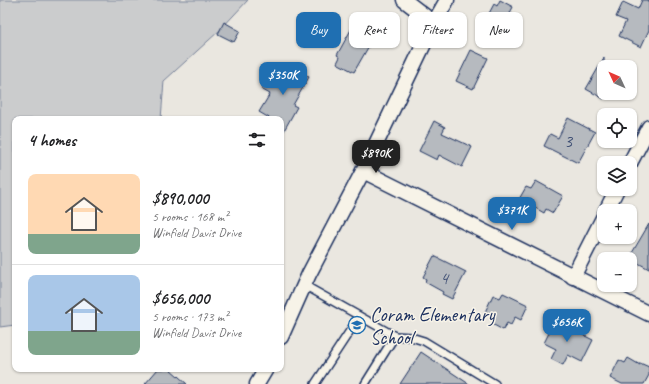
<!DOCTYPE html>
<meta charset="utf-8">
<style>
body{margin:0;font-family:Caveat,sans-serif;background:#f6f6f6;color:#202124;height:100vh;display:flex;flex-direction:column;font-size:15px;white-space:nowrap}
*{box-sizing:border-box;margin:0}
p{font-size:13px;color:#757577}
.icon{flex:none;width:22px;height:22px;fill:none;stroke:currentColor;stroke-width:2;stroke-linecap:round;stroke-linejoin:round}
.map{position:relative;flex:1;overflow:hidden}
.drawer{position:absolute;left:12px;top:116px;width:272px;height:256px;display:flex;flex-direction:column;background:#fff;border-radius:8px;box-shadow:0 1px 3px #0004}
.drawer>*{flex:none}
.hud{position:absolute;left:296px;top:12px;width:293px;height:36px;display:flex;gap:8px}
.needle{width:26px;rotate:314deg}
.tools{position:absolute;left:597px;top:60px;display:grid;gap:8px}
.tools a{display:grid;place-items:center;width:40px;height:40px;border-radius:8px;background:#fff;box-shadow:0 1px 3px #0004;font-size:20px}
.price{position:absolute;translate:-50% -34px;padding:0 9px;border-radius:8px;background:#1f6fb2;color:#fff;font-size:13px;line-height:26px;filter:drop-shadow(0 1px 2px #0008)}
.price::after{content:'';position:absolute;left:50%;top:24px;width:12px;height:9px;margin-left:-6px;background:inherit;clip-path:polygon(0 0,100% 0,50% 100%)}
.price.active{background:#222;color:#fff}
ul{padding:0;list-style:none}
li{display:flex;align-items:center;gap:12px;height:100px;padding:0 16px}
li+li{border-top:1px solid #e0e0e0}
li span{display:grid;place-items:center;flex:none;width:112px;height:80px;border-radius:8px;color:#555}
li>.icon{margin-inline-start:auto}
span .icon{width:48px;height:48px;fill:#fffc;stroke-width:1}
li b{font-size:17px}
h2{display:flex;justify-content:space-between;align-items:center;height:48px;padding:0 16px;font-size:17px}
.tag{padding:0 14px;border-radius:8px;background:#fff;box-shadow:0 1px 3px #0004;font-size:14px;line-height:36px}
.tag.active{background:#1f6fb2;color:#fff}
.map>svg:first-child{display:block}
.green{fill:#cbcccd;stroke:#737e96}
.building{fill:#b6babf;stroke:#1b2f5e}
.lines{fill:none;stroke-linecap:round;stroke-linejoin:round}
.service-casing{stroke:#1b2f5e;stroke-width:10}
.minor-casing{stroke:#1b2f5e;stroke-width:17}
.service{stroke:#f7f3e8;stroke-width:7}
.minor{stroke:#f7f3e8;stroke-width:14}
.labels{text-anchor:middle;stroke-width:3;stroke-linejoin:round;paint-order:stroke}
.number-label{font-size:18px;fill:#425276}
.poi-label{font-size:20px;fill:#1b2f5e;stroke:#f7f3e8;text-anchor:start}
</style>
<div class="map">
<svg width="649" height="384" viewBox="0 0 649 384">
<rect width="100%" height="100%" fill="#eae7e0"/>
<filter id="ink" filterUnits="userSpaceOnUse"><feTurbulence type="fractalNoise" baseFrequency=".025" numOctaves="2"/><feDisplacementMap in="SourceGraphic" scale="8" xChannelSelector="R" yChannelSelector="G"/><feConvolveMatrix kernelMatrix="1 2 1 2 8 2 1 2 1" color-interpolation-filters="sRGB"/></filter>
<g filter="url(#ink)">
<path class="green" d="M0 0H248L219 31 164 81 161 119H15V325L0 327Z"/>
<g class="building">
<path d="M500 0 513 7 510 13 516 16 508 30 505 29 501 36 486 28 490 21 486 19 494 4 497 6Z"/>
<path d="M642 0H649V30L641 47 619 36 626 21 616 17 623 2 638 9Z"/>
<path d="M358 20 371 27 367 33 374 37 354 72 337 63 340 57 337 55 353 26 354 27Z"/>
<path d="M224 22 240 31 234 42 218 34Z"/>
<path d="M471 50 488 58 473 89 456 81Z"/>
<path d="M604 58V99L586 89Z"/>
<path d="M292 67 309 77 293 105 297 107 281 136V119H271L259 112 270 94 261 89 270 73 284 82Z"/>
<path d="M568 118 595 132 578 163 544 146 550 134 558 138Z"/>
<path d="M434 121 445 127 442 133 472 147 462 167 439 155 437 160 419 151Z"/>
<path d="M536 181 563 196 553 213 546 209 544 213 532 206 530 208 518 201 526 187 531 189Z"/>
<path d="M649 224V269L629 258Z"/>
<path d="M434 256 466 272 452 299 442 294 443 292 425 282 426 279 423 277Z"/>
<path d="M503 293 528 305 521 320 515 317 511 325 507 323 503 330 492 324 495 317 485 312 493 295 500 298Z"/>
<path d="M556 319 568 326 567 327 593 340 582 362 568 355 563 365 551 359 556 349 544 343Z"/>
<path d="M421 352 469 384H400Z"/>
<path d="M628 358 640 365V363L649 367V375L644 384H622L610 378 619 360 625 363Z"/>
<path d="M158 369H170L187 384H145Z"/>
</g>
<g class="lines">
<g class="service-casing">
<g id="service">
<path d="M304 285 395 336 365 384"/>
<path d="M395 336 411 337 424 341 495 384"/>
<path d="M315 384 359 317"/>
</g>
</g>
<g class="minor-casing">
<g id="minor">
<path d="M404 0 434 23"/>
<path d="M630 163 649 127"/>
<path d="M363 171 649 314"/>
<path d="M606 211 617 189"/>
<path d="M573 277 604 216"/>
<path d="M281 337 309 274 363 171 434 23 447 0"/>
<path d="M257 384 266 369"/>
</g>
</g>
<use href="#service" class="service"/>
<use href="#minor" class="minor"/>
</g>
</g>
<defs>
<g id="school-ring" transform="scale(0.9)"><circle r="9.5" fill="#f7f3e8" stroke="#1f6fb2" stroke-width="1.5"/><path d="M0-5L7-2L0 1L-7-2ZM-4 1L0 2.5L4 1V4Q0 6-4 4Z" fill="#1f6fb2"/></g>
</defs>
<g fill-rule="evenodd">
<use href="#school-ring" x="357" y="325"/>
</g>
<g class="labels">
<g class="number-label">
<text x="568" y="147">3</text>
<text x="444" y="284">4</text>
</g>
<g class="poi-label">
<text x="370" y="321">Coram Elementary<tspan x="370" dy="23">School</tspan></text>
</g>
</g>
</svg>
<div class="tools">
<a><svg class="needle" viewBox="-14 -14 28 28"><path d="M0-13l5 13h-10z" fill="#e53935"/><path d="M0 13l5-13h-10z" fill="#757577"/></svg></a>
<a><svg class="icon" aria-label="locate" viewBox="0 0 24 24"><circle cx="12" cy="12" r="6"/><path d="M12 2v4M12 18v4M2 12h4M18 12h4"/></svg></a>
<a><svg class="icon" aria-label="layers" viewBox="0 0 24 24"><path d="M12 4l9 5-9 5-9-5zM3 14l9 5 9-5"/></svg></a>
<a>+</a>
<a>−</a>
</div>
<b class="price" style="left:283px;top:96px">$350K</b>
<b class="price active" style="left:376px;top:174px">$890K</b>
<b class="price" style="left:512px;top:231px">$371K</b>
<b class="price" style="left:567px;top:343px">$656K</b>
<div class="hud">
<a class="tag active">Buy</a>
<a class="tag">Rent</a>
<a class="tag">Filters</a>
<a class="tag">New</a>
</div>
<section class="drawer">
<h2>4 homes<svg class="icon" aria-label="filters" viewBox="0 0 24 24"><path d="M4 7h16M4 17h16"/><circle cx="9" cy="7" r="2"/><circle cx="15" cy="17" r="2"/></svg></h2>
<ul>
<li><span style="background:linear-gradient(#ffd9b3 75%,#7fa58c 0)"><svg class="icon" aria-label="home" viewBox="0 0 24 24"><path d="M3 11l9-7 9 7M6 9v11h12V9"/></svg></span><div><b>$890,000</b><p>5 rooms · 168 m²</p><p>Winfield Davis Drive</p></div></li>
<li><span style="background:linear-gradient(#a9c7e8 70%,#7fa58c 0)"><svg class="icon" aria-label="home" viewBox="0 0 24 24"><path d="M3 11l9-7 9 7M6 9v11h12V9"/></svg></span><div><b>$656,000</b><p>5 rooms · 173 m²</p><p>Winfield Davis Drive</p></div></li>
</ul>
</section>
</div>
